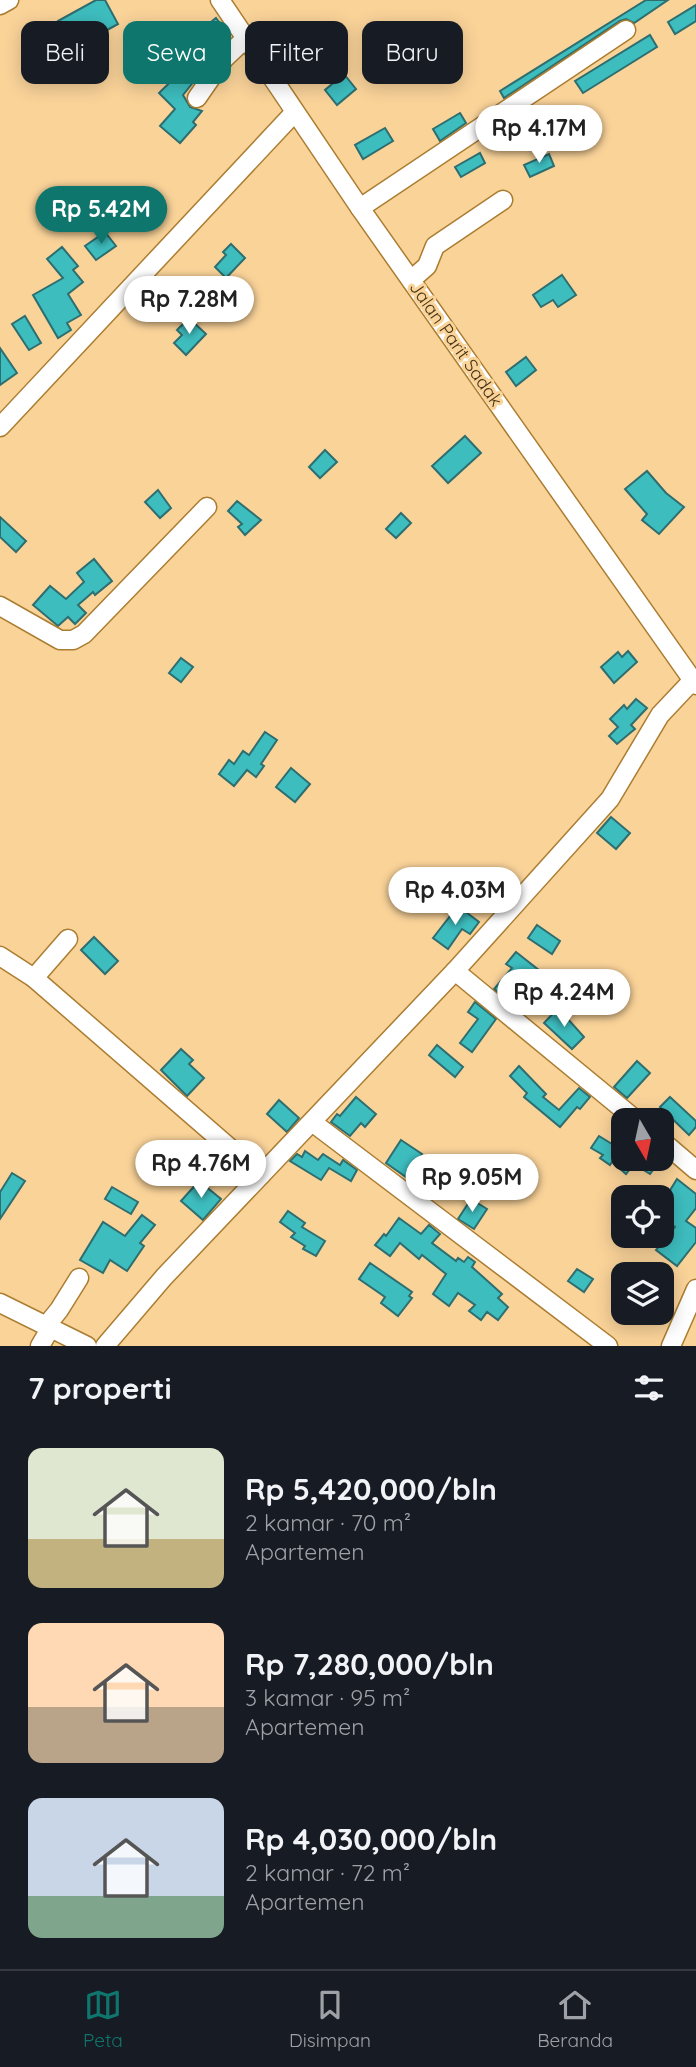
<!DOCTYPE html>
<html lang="id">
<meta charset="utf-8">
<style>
body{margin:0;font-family:Quicksand,sans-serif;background:#242831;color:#f1f3f6;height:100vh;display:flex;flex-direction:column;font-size:26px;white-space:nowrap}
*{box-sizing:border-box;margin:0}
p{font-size:23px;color:#9ea1a6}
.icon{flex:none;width:38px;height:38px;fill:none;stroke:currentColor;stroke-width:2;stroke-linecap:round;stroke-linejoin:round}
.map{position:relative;height:1346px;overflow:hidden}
.side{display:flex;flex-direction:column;background:#171b24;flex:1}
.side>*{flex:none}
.guide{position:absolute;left:21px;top:21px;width:654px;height:63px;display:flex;gap:14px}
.needle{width:46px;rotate:171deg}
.buttons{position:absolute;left:611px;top:1108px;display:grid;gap:14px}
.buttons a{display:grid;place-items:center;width:63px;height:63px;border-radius:14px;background:#171b24;box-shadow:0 4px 18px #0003;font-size:35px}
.price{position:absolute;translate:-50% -60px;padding:0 16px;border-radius:24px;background:#fff;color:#222;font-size:23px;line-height:46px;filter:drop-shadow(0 2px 4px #0008)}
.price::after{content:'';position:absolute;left:50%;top:42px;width:21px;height:16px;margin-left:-10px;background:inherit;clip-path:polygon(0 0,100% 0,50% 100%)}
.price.active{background:#0f766e;color:#fff}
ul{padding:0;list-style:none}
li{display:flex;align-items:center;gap:21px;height:175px;padding:0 28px}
li span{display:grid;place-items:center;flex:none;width:196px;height:140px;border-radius:14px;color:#555}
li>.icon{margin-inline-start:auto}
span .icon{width:84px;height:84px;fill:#fffc;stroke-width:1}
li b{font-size:30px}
h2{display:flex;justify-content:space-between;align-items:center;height:84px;padding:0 28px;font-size:30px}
.pill{padding:0 24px;border-radius:14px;background:#171b24;box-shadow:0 4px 18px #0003;font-size:24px;line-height:63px}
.pill.active{background:#0f766e;color:#fff}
.tab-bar{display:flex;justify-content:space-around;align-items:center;height:98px;border-top:2px solid #363941;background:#171b24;font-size:19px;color:#9ea1a6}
.tab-bar a{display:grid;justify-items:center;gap:4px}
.tab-bar .active{color:#0f766e}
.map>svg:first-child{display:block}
.building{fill:#3ebdbf;stroke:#2e6e6f;stroke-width:2}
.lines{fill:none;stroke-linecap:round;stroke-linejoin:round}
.minor-casing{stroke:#ab7d31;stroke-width:21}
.minor{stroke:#fff;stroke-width:18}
.labels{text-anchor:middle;stroke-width:6;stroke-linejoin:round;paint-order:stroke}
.street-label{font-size:18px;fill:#483515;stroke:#fad399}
</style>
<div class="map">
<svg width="696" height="1346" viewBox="0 0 696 1346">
<rect width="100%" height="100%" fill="#fad399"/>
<g class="building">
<path d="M96 0H105L118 24 89 40 94 49 65 64 56 47 68 40 58 21Z"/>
<path d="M646 0H668L634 23 626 19 620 21 504 98 500 91Z"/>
<path d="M696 5V21L675 34 668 22Z"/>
<path d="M216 18 223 27 216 32 219 36 199 52 189 40Z"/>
<path d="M650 35 657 47 583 93 575 81Z"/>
<path d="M193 60 203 70 183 95 190 107 202 111 193 122 196 125 180 143 160 126 175 109 159 93Z"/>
<path d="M344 74 356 89 337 105 325 90Z"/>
<path d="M460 113 466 123 440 141 433 129Z"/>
<path d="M385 128 393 141 363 159 355 145Z"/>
<path d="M480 153 485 163 461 177 455 167Z"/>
<path d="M549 154 554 166 530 177 524 165Z"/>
<path d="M105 232 116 246 96 260 85 246Z"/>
<path d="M231 244 245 258 226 278 215 267 226 255 223 252Z"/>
<path d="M62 247 78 266 73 270 83 282 68 294 81 315 67 323 71 330 58 338 33 295 63 278 47 259Z"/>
<path d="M562 275 576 295 558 307 553 300 541 307 533 295Z"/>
<path d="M25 316 41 343 29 350 12 324Z"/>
<path d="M189 318 206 334 186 355 174 343 182 335 177 330Z"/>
<path d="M0 348 17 373 0 385Z"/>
<path d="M526 357 536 370 516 386 506 372Z"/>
<path d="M465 436 481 453 448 483 432 466Z"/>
<path d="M325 450 337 462 320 478 309 467Z"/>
<path d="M647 471 666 493 684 507 659 534 642 520 647 514 625 489Z"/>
<path d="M158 490 171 508 160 518 145 502Z"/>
<path d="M237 501 261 520 245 535 238 527 242 524 228 511Z"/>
<path d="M401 513 411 523 396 538 386 529Z"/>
<path d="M0 517 26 541 16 552 0 537Z"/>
<path d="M94 559 112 581 95 595 93 592 78 605 86 613 75 624 68 617 58 626 33 605 50 586 66 599 84 582 77 573Z"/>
<path d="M628 651 637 662 614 683 601 667 618 652 622 657Z"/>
<path d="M181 658 193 667 181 682 169 673Z"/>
<path d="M636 699 647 708 631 725 635 729 617 744 609 736 618 727 610 719 624 705 627 709Z"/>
<path d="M265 732 277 740 261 764 264 766 256 777 247 770 234 786 219 774 229 760 234 764 243 751 249 755Z"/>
<path d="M291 768 310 784 295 802 276 787Z"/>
<path d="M611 817 630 833 616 849 597 833Z"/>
<path d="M458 906 479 922 470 934 462 929 448 949 433 938Z"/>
<path d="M537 925 560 941 552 954 528 938Z"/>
<path d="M94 937 118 961 105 974 81 950Z"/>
<path d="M516 952 540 971 513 1004 494 989 512 968 506 964Z"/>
<path d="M475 1002 496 1019 472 1052 460 1043 478 1019 468 1012Z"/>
<path d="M558 1008 584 1037 572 1049 544 1023Z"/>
<path d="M437 1045 463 1067 455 1077 429 1055Z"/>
<path d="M181 1049 193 1060 189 1064 204 1078 187 1096 161 1070Z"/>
<path d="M637 1061 650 1073 627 1098 614 1087Z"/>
<path d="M519 1066 546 1094 543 1097 559 1110 579 1088 590 1097 580 1109 577 1107 560 1127 524 1097 527 1093 510 1076Z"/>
<path d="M356 1097 376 1114 365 1127 361 1123 350 1136 331 1122 337 1114 340 1116Z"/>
<path d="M670 1097 696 1121V1127L689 1135 660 1107Z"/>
<path d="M279 1100 299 1118 287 1132 267 1114Z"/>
<path d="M599 1136 620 1149 614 1158 661 1159 650 1174 634 1164 626 1174 612 1162 610 1165 600 1158 603 1155 591 1148Z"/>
<path d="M401 1140 422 1154 406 1177 386 1163Z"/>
<path d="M305 1151 318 1160 323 1154 340 1165 343 1160 357 1170 351 1181 329 1168 321 1180 290 1161 297 1154 302 1157Z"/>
<path d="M12 1173 25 1181 0 1219V1192Z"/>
<path d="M677 1179 696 1194V1208L686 1221 696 1228V1242L677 1266 656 1250 675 1227 662 1217V1203Z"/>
<path d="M199 1181 221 1199 203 1220 181 1201Z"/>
<path d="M112 1187 138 1202 131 1214 105 1199Z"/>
<path d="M471 1199 487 1209 474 1229 458 1219Z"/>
<path d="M288 1211 305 1223 302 1227 325 1241 316 1256 303 1249 305 1246 291 1237 295 1233 280 1222Z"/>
<path d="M142 1215 155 1225 140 1243 144 1246 127 1271 110 1260 103 1273 80 1260 103 1222 125 1236Z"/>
<path d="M399 1218 421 1234 429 1225 440 1234 432 1243 456 1261 458 1258 464 1262 468 1257 475 1262 472 1267 502 1294 498 1298 508 1307 498 1320 487 1312 481 1320 469 1311 475 1305 458 1293 449 1306 433 1294 446 1274 422 1255 419 1259 400 1243 390 1256 375 1245 384 1234 386 1236Z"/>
<path d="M370 1263 412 1292 409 1296 412 1298 398 1316 381 1303 385 1297 359 1279Z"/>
<path d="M577 1269 593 1279 584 1292 568 1281Z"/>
</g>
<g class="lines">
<g class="minor-casing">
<g id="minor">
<path d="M220 0 360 208 696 685"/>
<path d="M0 5 9 0"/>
<path d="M197 98 224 59 246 38"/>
<path d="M360 208 626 30"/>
<path d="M411 280 427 266 435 246 503 200"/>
<path d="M0 427 294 113"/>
<path d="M0 606 60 640H73L84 634 207 507"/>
<path d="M0 956 34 978 261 1175"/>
<path d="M455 971 636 1120"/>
<path d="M34 978 68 939"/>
<path d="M312 1122 608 1346"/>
<path d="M662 1141 696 1170"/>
<path d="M0 1303 87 1346"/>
<path d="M46 1326 59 1310 79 1278"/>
<path d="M40 1346 51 1327"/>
<path d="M105 1346 164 1277 455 971 610 799 660 715 693 680"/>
<path d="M671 1346 696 1289"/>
</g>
</g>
<use href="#minor" class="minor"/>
</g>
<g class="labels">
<g class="street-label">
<text transform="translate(456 344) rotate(55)" y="6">Jalan Parit Sadak</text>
</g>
</g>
</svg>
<div class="buttons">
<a><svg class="needle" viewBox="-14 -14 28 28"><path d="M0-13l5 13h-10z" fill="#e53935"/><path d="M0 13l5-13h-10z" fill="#9ea1a6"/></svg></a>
<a><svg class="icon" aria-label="locate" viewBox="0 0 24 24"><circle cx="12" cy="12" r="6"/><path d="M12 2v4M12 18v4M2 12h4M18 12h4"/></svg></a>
<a><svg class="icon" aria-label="layers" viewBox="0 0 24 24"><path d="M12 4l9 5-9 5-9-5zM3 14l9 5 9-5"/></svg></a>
</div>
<b class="price" style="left:539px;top:165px">Rp 4.17M</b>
<b class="price active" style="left:101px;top:246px">Rp 5.42M</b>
<b class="price" style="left:189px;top:336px">Rp 7.28M</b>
<b class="price" style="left:455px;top:927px">Rp 4.03M</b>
<b class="price" style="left:564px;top:1029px">Rp 4.24M</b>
<b class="price" style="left:201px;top:1200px">Rp 4.76M</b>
<b class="price" style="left:472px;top:1214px">Rp 9.05M</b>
<div class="guide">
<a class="pill">Beli</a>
<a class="pill active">Sewa</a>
<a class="pill">Filter</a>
<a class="pill">Baru</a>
</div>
</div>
<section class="side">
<h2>7 properti<svg class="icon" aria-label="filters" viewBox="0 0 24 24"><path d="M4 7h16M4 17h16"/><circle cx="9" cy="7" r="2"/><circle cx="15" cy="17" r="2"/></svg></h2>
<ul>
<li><span style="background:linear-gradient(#dfe7d0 65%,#c2b280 0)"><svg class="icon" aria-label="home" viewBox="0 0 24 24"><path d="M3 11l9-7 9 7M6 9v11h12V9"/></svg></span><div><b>Rp 5,420,000/bln</b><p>2 kamar · 70 m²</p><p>Apartemen</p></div></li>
<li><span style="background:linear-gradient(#ffd9b3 60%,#b9a48a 0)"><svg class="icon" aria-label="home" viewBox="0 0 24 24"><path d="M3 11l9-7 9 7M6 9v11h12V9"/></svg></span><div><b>Rp 7,280,000/bln</b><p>3 kamar · 95 m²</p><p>Apartemen</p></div></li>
<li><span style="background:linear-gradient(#c9d6e8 70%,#7fa58c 0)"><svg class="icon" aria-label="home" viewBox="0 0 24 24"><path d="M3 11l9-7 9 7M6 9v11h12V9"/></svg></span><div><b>Rp 4,030,000/bln</b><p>2 kamar · 72 m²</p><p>Apartemen</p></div></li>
</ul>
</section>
<nav class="tab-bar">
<a class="active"><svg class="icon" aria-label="map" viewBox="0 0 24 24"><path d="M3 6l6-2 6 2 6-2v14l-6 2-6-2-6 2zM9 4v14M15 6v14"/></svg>Peta</a>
<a><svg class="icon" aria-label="saved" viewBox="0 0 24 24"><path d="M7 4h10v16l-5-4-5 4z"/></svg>Disimpan</a>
<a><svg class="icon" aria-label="home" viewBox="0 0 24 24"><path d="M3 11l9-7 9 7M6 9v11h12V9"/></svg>Beranda</a>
</nav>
